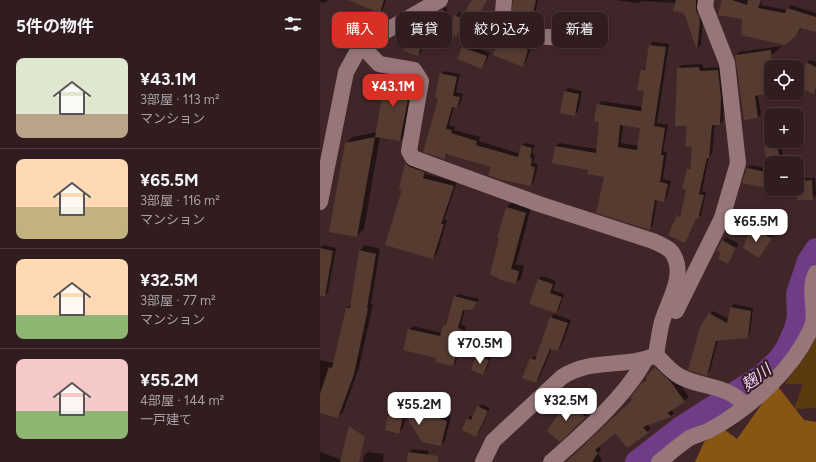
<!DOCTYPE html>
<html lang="ja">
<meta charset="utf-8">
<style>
body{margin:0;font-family:Figtree,"Noto Sans JP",sans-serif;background:#392528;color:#f1f3f6;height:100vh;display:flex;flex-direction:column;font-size:15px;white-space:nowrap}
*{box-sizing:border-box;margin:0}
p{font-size:13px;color:#a8a1a4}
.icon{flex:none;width:22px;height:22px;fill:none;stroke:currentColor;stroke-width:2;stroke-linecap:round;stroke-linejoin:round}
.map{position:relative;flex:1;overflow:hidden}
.side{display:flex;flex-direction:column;background:#311c1f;width:320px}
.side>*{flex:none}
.hud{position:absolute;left:12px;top:12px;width:380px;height:36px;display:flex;gap:8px}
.tools{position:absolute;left:444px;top:60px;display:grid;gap:8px}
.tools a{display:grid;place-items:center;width:40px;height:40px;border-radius:8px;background:#311c1f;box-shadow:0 2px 6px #0003,0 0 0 1px #4c3a3d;font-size:20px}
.price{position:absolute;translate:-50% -34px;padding:0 9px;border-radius:8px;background:#fff;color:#222;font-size:13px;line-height:26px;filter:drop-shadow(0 1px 2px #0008)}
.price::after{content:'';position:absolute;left:50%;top:24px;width:12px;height:9px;margin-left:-6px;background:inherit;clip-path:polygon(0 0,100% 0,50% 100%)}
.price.on{background:#d93025;color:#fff}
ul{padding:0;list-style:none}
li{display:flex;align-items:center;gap:12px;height:100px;padding:0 16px}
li+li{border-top:1px solid #4c3a3d}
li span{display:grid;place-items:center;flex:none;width:112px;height:80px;border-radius:8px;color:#555}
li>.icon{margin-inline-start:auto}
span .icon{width:48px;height:48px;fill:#fffc;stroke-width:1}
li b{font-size:17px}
h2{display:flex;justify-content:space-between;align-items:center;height:48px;padding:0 16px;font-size:17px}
.tag{padding:0 14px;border-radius:8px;background:#311c1f;box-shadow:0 2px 6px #0003,0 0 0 1px #4c3a3d;font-size:14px;line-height:36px}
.tag.on{background:#d93025;color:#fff}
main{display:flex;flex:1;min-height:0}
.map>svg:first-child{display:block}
.green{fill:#5b3a0f}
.forest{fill:#875613}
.shadow{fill:#0007;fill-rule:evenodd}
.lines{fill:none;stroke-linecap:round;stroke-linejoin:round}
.river{stroke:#6f3c85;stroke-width:22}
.building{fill:#563b31;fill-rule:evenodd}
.minor{stroke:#977679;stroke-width:16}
.labels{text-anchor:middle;stroke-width:4;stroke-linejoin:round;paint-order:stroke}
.water-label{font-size:16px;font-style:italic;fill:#edd2fb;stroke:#371c20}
</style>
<main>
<section class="side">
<h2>5件の物件<svg class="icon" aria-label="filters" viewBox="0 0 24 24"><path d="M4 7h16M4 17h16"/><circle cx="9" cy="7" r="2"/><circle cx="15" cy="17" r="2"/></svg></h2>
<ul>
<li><span style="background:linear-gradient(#dfe7d0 70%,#b9a48a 0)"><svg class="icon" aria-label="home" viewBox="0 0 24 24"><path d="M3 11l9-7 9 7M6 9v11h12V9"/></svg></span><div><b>¥43.1M</b><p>3部屋 · 113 m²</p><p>マンション</p></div></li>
<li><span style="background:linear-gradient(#ffd9b3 60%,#c2b280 0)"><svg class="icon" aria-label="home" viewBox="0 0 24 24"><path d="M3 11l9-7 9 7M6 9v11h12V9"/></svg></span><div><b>¥65.5M</b><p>3部屋 · 116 m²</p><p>マンション</p></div></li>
<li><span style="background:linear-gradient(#ffd9b3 70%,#8fb573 0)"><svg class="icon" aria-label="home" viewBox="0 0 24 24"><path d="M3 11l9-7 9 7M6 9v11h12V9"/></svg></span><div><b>¥32.5M</b><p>3部屋 · 77 m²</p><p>マンション</p></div></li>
<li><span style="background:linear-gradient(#f6c9c9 65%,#8fb573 0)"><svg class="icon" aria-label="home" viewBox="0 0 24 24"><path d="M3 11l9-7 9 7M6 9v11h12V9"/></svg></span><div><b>¥55.2M</b><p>4部屋 · 144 m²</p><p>一戸建て</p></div></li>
</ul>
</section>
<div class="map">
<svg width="496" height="462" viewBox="0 0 496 462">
<rect width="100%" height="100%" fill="#412629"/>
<path class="green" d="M496 330V408L474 409 483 384H465L492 342Z"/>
<path class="forest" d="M456 384 484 420 496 422V462H375L384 442 405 430 417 439Z"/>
<g class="shadow">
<path d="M0 0H8L5 3 0 2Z"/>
<path d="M43 0H66L63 9 60 12Z"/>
<path d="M195 0H218L213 22 210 26Z"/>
<path d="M294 0H380L377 17 383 20 381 45 377 48 365 12 356 3 322 1 319 3Z"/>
<path d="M403 0H442L441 5 467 10 471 5 496 13V31L482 27 477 35 423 18Z"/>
<path d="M126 7 130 25 139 12 147 17 136 35 112 16Z"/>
<path d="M96 25 108 29 101 52 97 55 85 51 92 28Z"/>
<path d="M183 39 209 42 208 46 211 47 206 62 203 66 179 43Z"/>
<path d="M333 42 349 44 337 123 348 125 343 151 347 152 343 179 351 181 347 197 344 201 337 199 333 225 330 228 285 176 269 169 233 162 236 146 239 143 277 149 280 121 278 105 281 101 323 107 325 91 322 70 326 66 330 45ZM303 125 321 127 318 146 301 143Z"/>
<path d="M146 44 170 53 165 64 162 67 138 59 143 47Z"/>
<path d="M462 46 460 48 420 81 416 55 419 52Z"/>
<path d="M490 60 496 62V91L494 93 486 63Z"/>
<path d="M382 64 383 68 401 67 404 93 403 121 400 124H395L392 154 389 157 382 191 386 192 381 215 377 218 364 242 358 216 362 213 367 189 368 169 371 165 373 146 358 68 362 65Z"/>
<path d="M72 70 95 78 85 135 80 140 60 137 44 229 37 236 26 144 32 137 57 132 67 75Z"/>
<path d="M124 71 140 74 136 92 143 94 140 104 137 107 134 106 129 125 135 127 134 130 160 137 159 141 200 154 202 146 205 143 215 145 212 153 215 156 213 163 218 164 214 182 211 185 172 166 128 154 125 158 119 100 121 74Z"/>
<path d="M451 78V92L438 95 441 114 438 117 425 119 422 99Z"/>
<path d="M248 88 262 91 258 112 254 115 245 92Z"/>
<path d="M477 118H479L482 140 479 143 463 146V141H477Z"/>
<path d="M461 141 464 163H451V189H477V178H495L496 195 492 199 478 191 446 190V187L427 168 431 165 450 169 445 147 449 143Z"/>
<path d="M89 159 108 168 106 174 137 182 124 220H127L117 254 113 258 83 188H80L86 163Z"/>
<path d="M192 202 211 208 196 264 204 266 201 278 196 283 181 279 187 207Z"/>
<path d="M434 227 454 234 439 256 431 230Z"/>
<path d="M406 237 419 244 407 263 403 252V240Z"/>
<path d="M3 245 16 248 8 292 5 295 0 294V248Z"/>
<path d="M45 245 60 249 51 304H53L39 368 23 412 18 417 0 412V360L14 363 27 308 32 303 40 250Z"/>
<path d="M222 276 236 281 233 290 244 294 239 309 236 312 218 279Z"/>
<path d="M138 294 159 299 152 309H145L141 325 146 326 136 362 133 365 117 357 89 330 93 326 122 333 125 325 128 321 135 297Z"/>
<path d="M414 304 433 308 430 334 427 337 398 340 390 371 386 375 390 314 393 311 409 319 411 307Z"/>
<path d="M234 314 251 320 241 347 238 350 232 348 219 379 216 382 211 359 214 356 217 357 231 318Z"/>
<path d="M160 353 171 357 166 370 163 374 157 356Z"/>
<path d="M339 364 355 378 369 397 351 410 354 413 351 416 345 409 348 416H350L328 425 331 428 327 432 296 431 278 446 281 449 278 454 282 460 280 462H246L313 400 328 379 327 377Z"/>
<path d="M253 397 270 412 265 417 228 431Z"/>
<path d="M161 404 170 408 159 432 156 436 148 419 151 415 154 417Z"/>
<path d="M75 405 101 411 105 408 125 412V414L131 416 125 441 121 445 86 415 83 428 79 432 71 410 85 414 86 412 72 409Z"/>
<path d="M93 449 109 451 107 462H88L89 452Z"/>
<path d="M0 452 28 462H0Z"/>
<path d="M47 452 64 454 63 462H43L44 456Z"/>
</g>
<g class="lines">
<path class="river" d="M316 462 361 427 442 375 459 359 467 347 475 329 478 317 477 294 488 261 496 249"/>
</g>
<g class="building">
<path d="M28 0H64L60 13Z"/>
<path d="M152 0H167L157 18 145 11Z"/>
<path d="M193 0H216L210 27 189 25Z"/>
<path d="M356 0H376V10L380 21 377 50 364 13 353 11Z"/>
<path d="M402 0H412L427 5 428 0H441L438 8 465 13 467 8 496 17V32L480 28 477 35 465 45 421 35 422 19 398 15Z"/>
<path d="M123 9 127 28 135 15 145 21 136 37 113 24 111 16Z"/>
<path d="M91 28 105 32 98 56 83 51Z"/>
<path d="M178 42 206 45 205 49 208 50 203 67 173 55Z"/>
<path d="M329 45 346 47 334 126 345 128 341 155H344L340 182 348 184 344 202 335 200 330 230 276 213 284 177 267 174 268 170 232 163 235 146 276 153 279 122 274 121 277 104 321 111 324 91 317 90 321 69 325 70ZM300 125 320 128 317 150 298 147Z"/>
<path d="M142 47 167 56 162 69 137 59Z"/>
<path d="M451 50V93L435 96 438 118 424 120 415 55Z"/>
<path d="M486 62 496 67V88L494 94 482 89Z"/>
<path d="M379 67 380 71 398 70 401 97 400 125H392L389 158H387L379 194 384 195 378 219H376L365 243 348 235 357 215 360 217 366 190 362 189 367 168 370 169 372 147 365 146 367 126H355L357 68Z"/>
<path d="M120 73 137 77 133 96 140 97 137 108 132 107 126 129 132 130 131 133 157 141 156 145 198 157 201 145 212 148 210 157 212 159 211 166 215 167 211 186 182 180 168 175 171 167 126 154 125 159 103 152 118 100 115 96Z"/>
<path d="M66 75 81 77 91 83 80 141 55 137Z"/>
<path d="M244 91 259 94 255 116 240 113Z"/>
<path d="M55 137 37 237 9 232 25 143Z"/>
<path d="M457 144 460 159 447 162 444 146Z"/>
<path d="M85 163 90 167 105 172 103 178 134 186 121 224H124L113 259 65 245 82 189H79Z"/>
<path d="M427 168 451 173V189L422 183Z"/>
<path d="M492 180 493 200H477V181Z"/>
<path d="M186 207 206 213 191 269 199 271 196 284 181 280 170 274 179 239 177 238Z"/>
<path d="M430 230 452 238 439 258 423 248Z"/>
<path d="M402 240 416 248 408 264 398 259 401 253 397 250Z"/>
<path d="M0 248 13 251 5 296H0Z"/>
<path d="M39 250 56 254 47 308 48 309 34 374 18 418 0 413V394L9 367 12 368 26 308H30Z"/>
<path d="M218 279 233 284 230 293 242 297 236 313 209 304Z"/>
<path d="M134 296 157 302 152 310H143L138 328 143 330 133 366 115 362 116 358 83 350 88 329 120 336 124 324 126 325Z"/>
<path d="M410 307 431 311 428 338 396 341 387 376 368 370 380 327 389 313 407 323Z"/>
<path d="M230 317 248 323 238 351 230 349 216 383 202 378 210 358 215 360Z"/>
<path d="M156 355 169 360 163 375 151 370Z"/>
<path d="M335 367 351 382 365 402 347 413 351 417 323 427 328 433 307 448 295 433 275 450 278 453 272 462H246L312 400 311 397 320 385 327 380 326 377Z"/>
<path d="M247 401 266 417 240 442 227 431Z"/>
<path d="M157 406 168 411 156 437 142 430 147 418 151 420Z"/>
<path d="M70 409 99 416 100 412 121 416V419L127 421 121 446 102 442 84 413 79 434 65 430Z"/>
<path d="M29 426 45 437 39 462H20Z"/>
<path d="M88 452 118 456V462H87Z"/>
</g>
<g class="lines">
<g class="minor">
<path d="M184 0 183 12 177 27 187 35 269 39"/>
<path d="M43 47 59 64 94 70 101 81 89 151 93 158 219 204 333 241C339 244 350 248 353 254 366 276 348 301 342 322 339 333 338 344 336 355"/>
<path d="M0 202 26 72 36 54 50 40 120 0"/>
<path d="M356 311 402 218 418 163 407 63 385 7 386 0"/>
<path d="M336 355C344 363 351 372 361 377 382 388 410 385 425 406"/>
<path d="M163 462 173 441 242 377C273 357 305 369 336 355"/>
<path d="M231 462C262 435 306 396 325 360"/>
<path d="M339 462C349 454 358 446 368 439 374 435 381 434 388 431 430 409 475 368 493 324 496 310 488 288 496 273"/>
</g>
</g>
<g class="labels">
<g class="water-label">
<text transform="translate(436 377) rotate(-37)" y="6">麹川</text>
</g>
</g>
</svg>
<div class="tools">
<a><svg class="icon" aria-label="locate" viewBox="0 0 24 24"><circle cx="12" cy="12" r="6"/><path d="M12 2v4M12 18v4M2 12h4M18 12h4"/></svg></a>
<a>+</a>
<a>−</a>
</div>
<b class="price on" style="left:73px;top:108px">¥43.1M</b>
<b class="price" style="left:436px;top:243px">¥65.5M</b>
<b class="price" style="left:160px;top:365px">¥70.5M</b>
<b class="price" style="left:246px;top:422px">¥32.5M</b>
<b class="price" style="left:99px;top:426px">¥55.2M</b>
<div class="hud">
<a class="tag on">購入</a>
<a class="tag">賃貸</a>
<a class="tag">絞り込み</a>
<a class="tag">新着</a>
</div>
</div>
</main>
